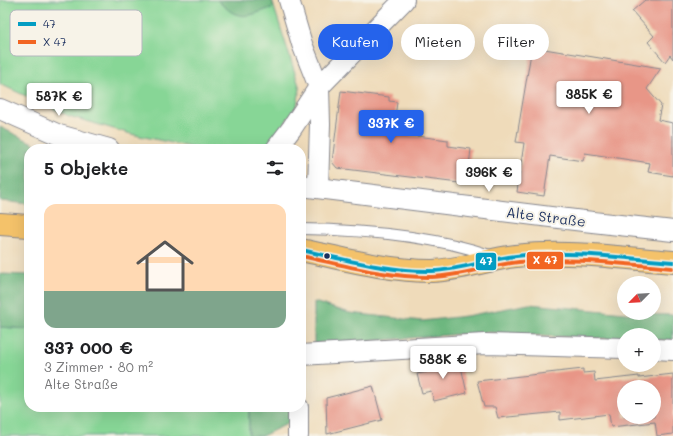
<!DOCTYPE html>
<html lang="de">
<meta charset="utf-8">
<style>
body{margin:0;font-family:Mali,sans-serif;background:#f6f6f6;color:#202124;height:100vh;display:flex;flex-direction:column;font-size:15px;white-space:nowrap}
*{box-sizing:border-box;margin:0}
p{font-size:13px;color:#757577}
.icon{flex:none;width:22px;height:22px;fill:none;stroke:currentColor;stroke-width:2;stroke-linecap:round;stroke-linejoin:round}
.map{position:relative;flex:1;overflow:hidden}
.details{position:absolute;left:24px;top:144px;width:282px;height:268px;display:flex;flex-direction:column;background:#fff;border-radius:16px;box-shadow:0 4px 16px #0002}
.details>*{flex:none}
.banner{position:absolute;left:318px;top:24px;width:295px;height:36px;display:flex;gap:8px}
.needle{width:26px;rotate:246deg}
.tools{position:absolute;left:617px;top:276px;display:grid;gap:8px}
.tools a{display:grid;place-items:center;width:44px;height:44px;border-radius:50%;background:#fff;box-shadow:0 4px 16px #0002;font-size:20px}
.price{position:absolute;translate:-50% -34px;padding:0 9px;border-radius:4px;background:#fff;color:#222;font-size:13px;line-height:26px;filter:drop-shadow(0 1px 2px #0008)}
.price::after{content:'';position:absolute;left:50%;top:24px;width:12px;height:9px;margin-left:-6px;background:inherit;clip-path:polygon(0 0,100% 0,50% 100%)}
.price.active{background:#2563eb;color:#fff}
ul{padding:0;list-style:none}
li{display:grid;align-content:center;gap:8px;height:212px;padding:0 20px}
li span{display:grid;place-items:center;height:124px;border-radius:12px;color:#555}
li>.icon{margin-inline-start:auto}
span .icon{width:72px;height:72px;fill:#fffc;stroke-width:1}
li b{font-size:17px}
h2{display:flex;justify-content:space-between;align-items:center;height:48px;padding:0 20px;font-size:17px}
.pill{padding:0 14px;border-radius:18px;background:#fff;box-shadow:0 4px 16px #0002;font-size:14px;line-height:36px}
.pill.active{background:#2563eb;color:#fff}
.map>svg:first-child{display:block}
.green{fill:#87d696;stroke:#51827a}
.forest{fill:#6db77f;stroke:#44736e}
.building{fill:#e89687;fill-rule:evenodd}
.lines{fill:none;stroke-linecap:round;stroke-linejoin:round}
.lane-casing{stroke:#85858c;stroke-width:12}
.street-casing{stroke:#85858c;stroke-width:22}
.primary-casing{stroke:#85858c;stroke-width:24}
.lane{stroke:#fff;stroke-width:10}
.street{stroke:#fff;stroke-width:20}
.primary{stroke:#f4c26a;stroke-width:22}
.bus-1-casing{stroke:#f7f3e8;stroke-width:7}
.bus-2-casing{stroke:#f7f3e8;stroke-width:7}
.bus-1{stroke:#039dc3;stroke-width:4}
.bus-2{stroke:#f26522;stroke-width:4}
.bus-dot{fill:#1b2f5e;stroke:#f7f3e8;stroke-width:1.5}
.labels{text-anchor:middle;stroke-width:4;stroke-linejoin:round;paint-order:stroke}
.street-label{font-size:14px;fill:#1b2f5e;stroke:#f7f3e8}
.key{fill:#f7f3e8;stroke:#b5b8bf;stroke-width:1}
.key-label{font-size:11px;fill:#1b2f5e}
.line-badge{stroke:#f7f3e8;stroke-width:1.5}
.badge-label{font-size:11px;text-anchor:middle;font-weight:bold;fill:#fff}
</style>
<div class="map">
<svg width="673" height="436" viewBox="0 0 673 436">
<rect width="100%" height="100%" fill="#f7f3e8"/>
<filter id="ink" filterUnits="userSpaceOnUse"><feTurbulence type="fractalNoise" baseFrequency=".025" numOctaves="2"/><feDisplacementMap in="SourceGraphic" scale="8" xChannelSelector="R" yChannelSelector="G"/><feConvolveMatrix kernelMatrix="1 2 1 2 8 2 1 2 1" color-interpolation-filters="sRGB"/></filter>
<filter id="wash" filterUnits="userSpaceOnUse"><feTurbulence type="fractalNoise" baseFrequency=".012" numOctaves="4" result="noise"/><feDisplacementMap in="SourceGraphic" scale="16" xChannelSelector="R" yChannelSelector="G"/><feGaussianBlur stdDeviation="0.9" result="paint"/><feColorMatrix in="noise" values="0 0 0 0 0 0 0 0 0 0 0 0 0 0 0 0 0 1.4 0 .05"/><feComposite in="paint" operator="in"/></filter>
<g filter="url(#wash)">
<rect width="100%" height="100%" fill="#efdbba"/>
<g class="green">
<path d="M0 0H217L225 7 250 15 274 7 300 89 297 105 270 145 260 149H205L195 148 131 134 69 116 0 84Z"/>
<path d="M0 327 29 329V407H249V436H0Z"/>
</g>
<g class="forest">
<path d="M217 0H272L274 7C264 10 249 18 239 15 231 14 223 5 217 0Z"/>
<path d="M0 127 45 149H29V204L0 201Z"/>
<path d="M0 274 29 275V329L0 327Z"/>
<path d="M314 302 350 313 422 321 466 316 529 304 636 314 673 315V340H654V335H624V339L545 336 488 332 357 342H326L314 344Z"/>
<path d="M249 407H290L289 423 262 436H249Z"/>
</g>
<g id="blocks">
<g class="building">
<path d="M645 0H673V59L670 55 665 62 648 42 654 36 632 11Z"/>
<path d="M532 47 661 68 647 89 661 105 658 120 673 123V176L648 172 650 163 585 153 583 161 550 156 544 196 517 192 524 143 516 142Z"/>
<path d="M341 91 389 97V101L397 102 393 133 448 140V146L471 149 467 184 337 168 332 162Z"/>
<path d="M460 362 467 393 434 401 431 391 422 393 417 374 427 372 425 364Z"/>
<path d="M583 369V373L594 372 595 381 639 376V378L673 374V434L657 436 655 422 611 427 609 414 560 420V412L498 418 495 407H484L477 381ZM624 387H654V417H624Z"/>
<path d="M373 386 382 420 327 434 326 398Z"/>
</g>
</g>
</g>
<g filter="url(#ink)">
<use href="#blocks" fill-opacity="0" stroke="#85858c" stroke-width="1"/>
<g class="lines">
<g class="lane-casing">
<path id="lane" d="M301 229C362 230 436 236 493 256"/>
</g>
<g class="street-casing">
<g id="street">
<path d="M289 0 302 44 319 87 320 124 318 188"/>
<path d="M0 109 59 135 109 149"/>
<path d="M276 149 292 128 319 87 404 0"/>
<path d="M301 186 575 220 673 231"/>
<path d="M654 349 673 350"/>
<path d="M301 355 485 344 624 348"/>
<path d="M298 436V407"/>
</g>
</g>
<g class="primary-casing">
<g id="primary">
<path d="M0 224 29 226"/>
<path d="M301 250C344 259 388 271 432 271 461 270 488 259 516 256 568 250 621 258 673 262"/>
</g>
</g>
<use href="#lane" class="lane"/>
<use href="#street" class="street"/>
<use href="#primary" class="primary"/>
<g class="bus-1-casing">
<path id="bus-1" d="M301 250C344 259 388 272 432 271 461 270 488 259 516 256 568 250 621 258 673 262"/>
</g>
<g class="bus-2-casing">
<path id="bus-2" d="M301 256C344 265 388 278 432 277 462 276 489 265 519 262 570 257 621 264 672 268"/>
</g>
<use href="#bus-1" class="bus-1"/>
<use href="#bus-2" class="bus-2"/>
</g>
</g>
<circle class="bus-dot" cx="327" cy="256" r="3.5"/>
<g class="labels">
<g class="street-label">
<text transform="translate(546 217) rotate(7)" y="5">Alte Straße</text>
</g>
</g>
<rect x="10" y="10" width="132" height="46" rx="6" class="key"/>
<rect x="18" y="22" width="18" height="4" fill="#039dc3"/>
<rect x="18" y="40" width="18" height="4" fill="#f26522"/>
<g class="key-label">
<text x="43" y="28">47</text>
<text x="43" y="46">X 47</text>
</g>
<g class="line-badge">
<rect x="526" y="251" width="38" height="19" rx="4" fill="#f26522"/>
<rect x="475" y="252" width="22" height="19" rx="4" fill="#039dc3"/>
</g>
<g class="badge-label">
<text x="545" y="264">X 47</text>
<text x="486" y="265">47</text>
</g>
</svg>
<div class="tools">
<a><svg class="needle" viewBox="-14 -14 28 28"><path d="M0-13l5 13h-10z" fill="#e53935"/><path d="M0 13l5-13h-10z" fill="#757577"/></svg></a>
<a>+</a>
<a>−</a>
</div>
<b class="price" style="left:589px;top:115px">385K €</b>
<b class="price" style="left:59px;top:117px">587K €</b>
<b class="price active" style="left:391px;top:144px">337K €</b>
<b class="price" style="left:489px;top:193px">396K €</b>
<b class="price" style="left:443px;top:380px">588K €</b>
<div class="banner">
<a class="pill active">Kaufen</a>
<a class="pill">Mieten</a>
<a class="pill">Filter</a>
</div>
<section class="details">
<h2>5 Objekte<svg class="icon" aria-label="filters" viewBox="0 0 24 24"><path d="M4 7h16M4 17h16"/><circle cx="9" cy="7" r="2"/><circle cx="15" cy="17" r="2"/></svg></h2>
<ul>
<li><span style="background:linear-gradient(#ffd9b3 70%,#7fa58c 0)"><svg class="icon" aria-label="home" viewBox="0 0 24 24"><path d="M3 11l9-7 9 7M6 9v11h12V9"/></svg></span><div><b>337 000 €</b><p>3 Zimmer · 80 m²</p><p>Alte Straße</p></div></li>
</ul>
</section>
</div>
